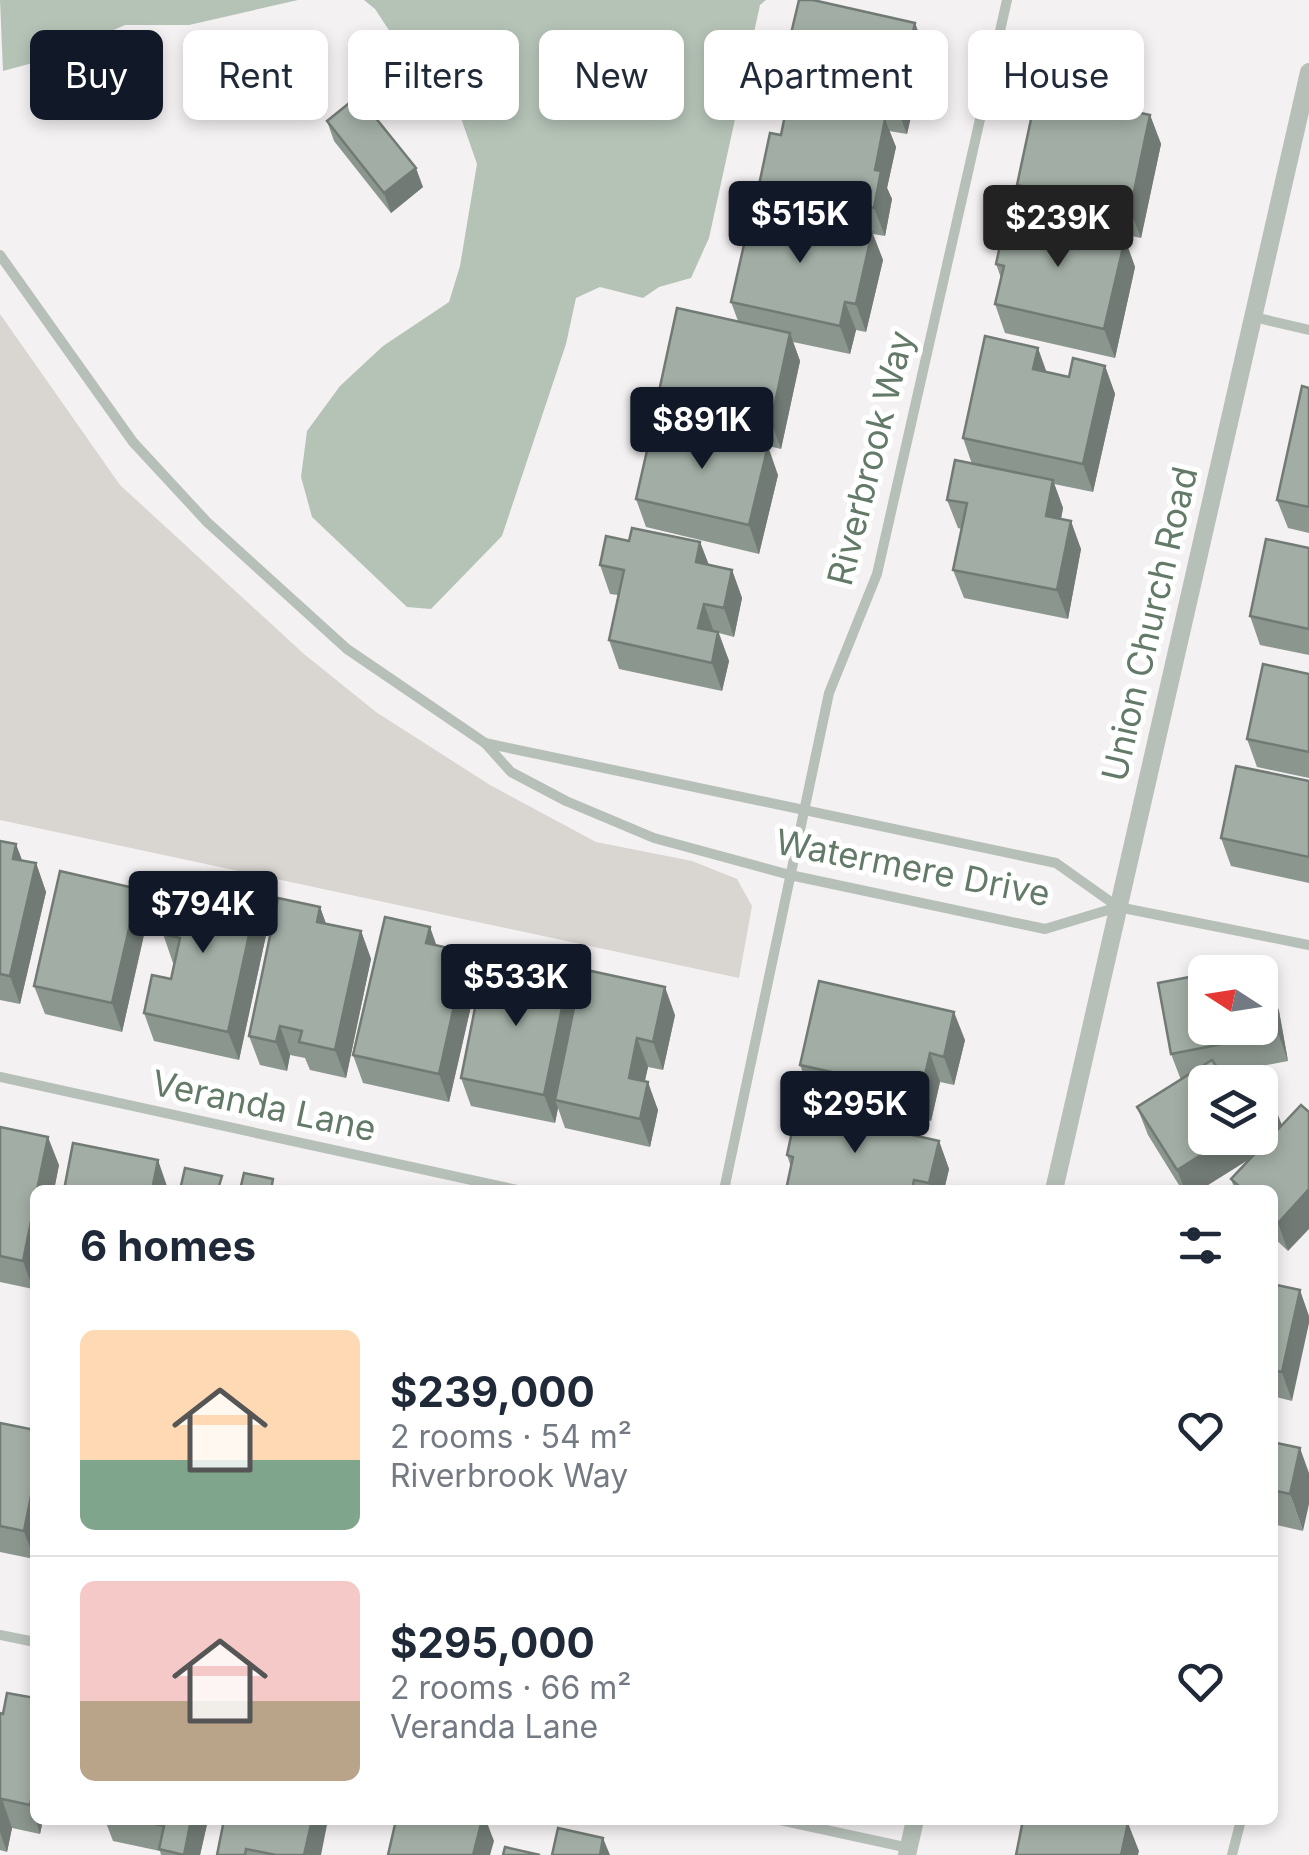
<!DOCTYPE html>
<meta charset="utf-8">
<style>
body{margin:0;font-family:Inter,sans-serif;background:#f6f6f7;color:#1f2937;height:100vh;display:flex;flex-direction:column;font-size:38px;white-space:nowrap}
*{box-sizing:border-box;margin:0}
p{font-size:32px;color:#747a83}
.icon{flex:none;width:55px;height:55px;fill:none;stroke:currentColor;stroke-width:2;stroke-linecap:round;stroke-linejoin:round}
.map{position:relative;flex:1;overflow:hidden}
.sheet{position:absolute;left:30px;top:1185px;width:1248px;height:640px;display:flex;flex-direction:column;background:#fff;border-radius:15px;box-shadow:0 5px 15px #0003}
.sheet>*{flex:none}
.banner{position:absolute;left:30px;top:30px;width:1250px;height:90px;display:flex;gap:20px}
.needle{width:65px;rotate:282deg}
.controls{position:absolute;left:1188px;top:955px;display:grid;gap:20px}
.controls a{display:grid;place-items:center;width:90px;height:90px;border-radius:15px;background:#fff;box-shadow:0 5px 15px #0003;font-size:50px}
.price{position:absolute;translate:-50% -85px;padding:0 22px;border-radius:10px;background:#111827;color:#fff;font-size:32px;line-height:65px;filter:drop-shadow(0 2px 5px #0008)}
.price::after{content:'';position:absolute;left:50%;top:60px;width:30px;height:22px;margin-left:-15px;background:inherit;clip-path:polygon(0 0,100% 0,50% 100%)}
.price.active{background:#222;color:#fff}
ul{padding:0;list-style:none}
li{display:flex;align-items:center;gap:30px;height:250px;padding:0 50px}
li+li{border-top:2px solid #e0e1e3}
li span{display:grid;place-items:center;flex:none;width:280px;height:200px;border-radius:15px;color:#555}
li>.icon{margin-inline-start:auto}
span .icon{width:120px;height:120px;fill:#fffc;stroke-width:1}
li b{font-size:42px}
h2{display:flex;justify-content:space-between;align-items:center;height:120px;padding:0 50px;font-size:42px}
.chip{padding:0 35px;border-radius:15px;background:#fff;box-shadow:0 5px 15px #0003;font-size:35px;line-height:90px}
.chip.active{background:#111827;color:#fff}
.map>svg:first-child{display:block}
.green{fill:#d9d5d1}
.water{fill:#b5c3b7}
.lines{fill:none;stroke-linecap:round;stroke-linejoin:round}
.minor{stroke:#b7bfb9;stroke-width:10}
.tertiary{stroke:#b7bfb9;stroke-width:18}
.wall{fill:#8b968e}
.shaded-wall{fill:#717a74}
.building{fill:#a2aea5;stroke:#717a74;stroke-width:2.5}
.labels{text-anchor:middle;stroke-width:10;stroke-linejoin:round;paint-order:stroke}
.street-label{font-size:35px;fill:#637a69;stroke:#fff}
</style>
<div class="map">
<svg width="1309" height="1855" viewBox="0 0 1309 1855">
<rect width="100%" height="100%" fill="#f4f1f2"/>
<path class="green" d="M0 314 120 485 304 654 376 712 490 785 596 842 692 861 737 879 752 906 739 978 0 820Z"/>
<g class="water">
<path d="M0 0H298L189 25H125L51 58 3 71Z"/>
<path d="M364 0H766L760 5 709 238 691 278 659 287 643 298 600 287 576 298 566 344 502 536 431 609 407 607 312 517 301 477 307 431 340 386 383 346 449 302 460 266 477 164 462 121 429 73 398 44 375 9Z"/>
</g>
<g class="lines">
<g class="minor">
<path d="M0 255 133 442 207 522 347 649 485 743 511 772 566 801 654 838 790 875 1045 929 1118 907"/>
<path d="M1254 317 1309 330"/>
<path d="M485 743 1056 863 1118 907 1309 945"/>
<path d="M0 1077 517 1190"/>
<path d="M724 1190 829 693 877 574 1007 0"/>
<path d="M0 1635 35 1642"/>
<path d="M780 1820 909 1848"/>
<path d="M1232 1855 1241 1820"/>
</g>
<g class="tertiary">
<path d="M1054 1190 1309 72"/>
<path d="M907 1855 915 1820"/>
</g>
</g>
<g class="wall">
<path d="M926 51 907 134 889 131 896 147 887 188 892 199 885 236 873 234 883 260 866 332 856 330 850 354 793 342 800 361 781 449 756 443 778 475 759 554 646 527 636 499 668 423 658 396 738 321 731 302 768 208 759 185 781 135 788 101 780 80Z"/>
<path d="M1150 115 1161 144 1141 238 1028 214 1017 185Z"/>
<path d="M327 121 423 187 391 213 334 141Z"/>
<path d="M1125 239 1135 267 1115 358 1005 333 995 304 1001 278 996 264Z"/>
<path d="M1105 366 1115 394 1093 492 1054 484 1063 508 1061 519 1081 549 1068 619 964 598 953 570 962 529 958 528 947 500 972 464 963 438 1047 372 1069 377Z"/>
<path d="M1309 388V533L1288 528 1277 500Z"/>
<path d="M629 541 700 542 709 565 732 570 742 598 734 637 719 633 729 661 722 691 619 669 609 640 618 595 610 594 600 565Z"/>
<path d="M1309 548V655L1260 645 1250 616Z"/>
<path d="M1309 674V778L1257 767 1247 739Z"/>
<path d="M1309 781V883L1231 866 1221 838Z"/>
<path d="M0 841 22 860 36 863 46 892 20 1004 0 1000Z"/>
<path d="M138 889 148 917 122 1032 45 1014 34 986Z"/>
<path d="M257 898 268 926 239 1060 154 1041 144 1013 171 979 175 963H173L163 934Z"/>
<path d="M320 907 326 924 361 931 371 959 346 1078 310 1070 305 1058 290 1055 287 1071 260 1065 249 1036Z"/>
<path d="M436 945 477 980 449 1102 363 1083 353 1055Z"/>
<path d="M569 974 577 996 675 1015 663 1070 648 1067 645 1081 658 1110 650 1147 565 1128 558 1108 555 1123 471 1106 461 1078Z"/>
<path d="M1269 983 1279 1011 1288 1061 1221 1074 1260 1138 1288 1251 1272 1236V1190H1235L1231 1179 1251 1158 1200 1190H1182L1148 1135 1137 1107 1181 1080 1171 1054 1205 1028Z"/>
<path d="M965 1040 954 1085 940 1082 931 1121 811 1094 800 1065Z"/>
<path d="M0 1127 59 1165 54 1190H35V1280L33 1289 0 1282Z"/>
<path d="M939 1141 949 1169 944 1190H786L791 1167 787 1155Z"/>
<path d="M1272 1284 1292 1401 1272 1396Z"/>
<path d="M0 1423 35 1430 34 1559 0 1552Z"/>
<path d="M1272 1442 1303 1531 1272 1524Z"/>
<path d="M35 1698V1820H43L40 1834 12 1828 7 1852 0 1850V1713L3 1714Z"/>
<path d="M105 1820H208L200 1855H161L160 1851 113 1841Z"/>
<path d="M224 1820 321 1855H217Z"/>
</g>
<g class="shaded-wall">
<path d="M915 23 926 51 907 134 896 106Z"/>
<path d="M1150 115 1161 144 1141 238 1130 210Z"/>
<path d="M885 119 896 147 887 188 892 199 885 236 874 208 875 170Z"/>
<path d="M416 168 423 187 391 213 384 193Z"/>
<path d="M872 232 883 260 866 332 856 304Z"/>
<path d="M1125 239 1135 267 1115 358 1104 329Z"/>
<path d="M845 302 856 330 850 354 840 326Z"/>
<path d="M790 333 800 361 781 449 771 421Z"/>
<path d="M1038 348 1048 376 1033 369Z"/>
<path d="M1105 366 1115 394 1093 492 1083 464Z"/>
<path d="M768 446 778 475 759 554 749 525Z"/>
<path d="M1053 480 1063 508 1056 544 1046 516Z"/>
<path d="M1071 521 1081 549 1068 619 1057 590Z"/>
<path d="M700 542 711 571 696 562Z"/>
<path d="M732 570 742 598 734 637 724 608Z"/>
<path d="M704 604 714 632 698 628Z"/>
<path d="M718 632 729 661 722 691 712 663Z"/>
<path d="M16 844 27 873 13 859Z"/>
<path d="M36 863 46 892 20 1004 10 976Z"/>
<path d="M138 889 148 917 122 1032 112 1003Z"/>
<path d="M257 898 268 926 239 1060 228 1032Z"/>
<path d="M320 907 330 935 317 922Z"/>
<path d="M430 927 440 955 426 943Z"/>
<path d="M361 931 371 959 346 1078 335 1050Z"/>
<path d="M466 952 477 980 449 1102 439 1074Z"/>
<path d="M569 974 579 1003 555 1100 558 1108 555 1123 544 1095Z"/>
<path d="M1269 983 1279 1011 1288 1061 1278 1033Z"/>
<path d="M665 987 675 1015 663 1070 653 1042Z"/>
<path d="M954 1012 965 1040 954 1085 944 1057Z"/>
<path d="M280 1026 290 1055 287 1071 276 1042Z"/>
<path d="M637 1038 648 1067 639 1106 629 1078Z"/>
<path d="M930 1053 940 1082 931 1121 921 1092Z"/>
<path d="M648 1082 658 1110 650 1147 640 1119Z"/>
<path d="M1275 1107 1286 1136 1200 1190H1185L1177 1170 1228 1138H1260V1117Z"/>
<path d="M48 1137 59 1165 54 1190H37Z"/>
<path d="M939 1141 949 1169 944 1190H932L929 1183Z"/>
<path d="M158 1160 168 1189V1190H152Z"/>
<path d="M1309 1189V1229L1288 1251 1278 1223Z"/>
<path d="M35 1202V1280L33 1289 23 1261Z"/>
<path d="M1300 1290 1309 1316V1323L1292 1401 1282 1372Z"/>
<path d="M1300 1448 1309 1473V1504L1303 1531 1290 1494Z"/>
<path d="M35 1476V1556L34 1559 24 1531Z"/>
<path d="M35 1781V1819L30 1805Z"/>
<path d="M2 1799 12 1828 7 1852 0 1832V1809Z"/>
<path d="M36 1820H43L40 1834Z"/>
<path d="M191 1820H208L200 1855H184Z"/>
<path d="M312 1820H328L321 1855H304Z"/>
<path d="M482 1820H486L494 1841 490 1855H473Z"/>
<path d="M1128 1823 1139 1851 1138 1855H1121Z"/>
<path d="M603 1838 610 1855H600Z"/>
</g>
<g class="building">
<path d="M799 0H813L915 23 896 106 780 80Z"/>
<path d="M1037 91 1150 115 1130 210 1017 185Z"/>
<path d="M358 96 416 168 384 193 327 121Z"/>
<path d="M788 100 885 119 875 170 881 171 874 208 759 185 770 133 781 135Z"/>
<path d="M753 205 872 232 856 304 845 302 840 326 731 302Z"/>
<path d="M1007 213 1125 239 1104 329 995 304 1004 266 996 264Z"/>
<path d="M677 308 790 333 771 421 658 396Z"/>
<path d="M985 336 1038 348 1033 369 1069 377 1073 358 1105 366 1083 464 963 438Z"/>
<path d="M1302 386 1309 388V507L1277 500Z"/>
<path d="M654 420 768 446 749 525 636 499Z"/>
<path d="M955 460 1053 480 1046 516 1071 521 1057 590 953 570 967 503 947 500Z"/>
<path d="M632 528 700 542 696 562 732 570 724 608 704 604 698 628 718 632 712 663 609 640 624 570 600 565 606 536 629 541Z"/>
<path d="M1266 539 1309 548V629L1250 616Z"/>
<path d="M1263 664 1309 674V752L1247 739Z"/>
<path d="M1236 766 1309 781V857L1221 838Z"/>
<path d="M0 841 16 844 13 859 36 863 10 976 0 974Z"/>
<path d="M60 871 138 889 112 1003 34 986Z"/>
<path d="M175 880 257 898 228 1032 144 1013 152 975 171 979 180 938 163 934Z"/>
<path d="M278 898 320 907 317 922 361 931 335 1050 299 1042 302 1031 280 1026 276 1042 249 1036Z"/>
<path d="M385 917 430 927 426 943 466 952 439 1074 353 1055Z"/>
<path d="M500 960 569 974 544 1095 461 1078 478 993 493 996Z"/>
<path d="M582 969 665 987 653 1042 637 1038 629 1078 648 1082 640 1119 555 1100Z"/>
<path d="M1205 974V1028H1260V985L1269 983 1278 1033 1171 1054 1158 983Z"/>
<path d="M819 981 954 1012 944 1057 930 1053 921 1092 800 1065Z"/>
<path d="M1212 1060 1227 1082H1205V1138H1228L1177 1170 1137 1107Z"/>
<path d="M1255 1076 1260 1082H1245Z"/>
<path d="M1260 1083 1275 1107 1260 1117Z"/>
<path d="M1301 1105 1309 1112V1189L1278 1223 1272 1218V1190H1243L1231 1179Z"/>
<path d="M797 1109 939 1141 929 1183 914 1180 912 1190H786L793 1157 787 1155Z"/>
<path d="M0 1127 48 1137 37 1190H35V1202L23 1261 0 1256Z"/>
<path d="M73 1143 158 1160 152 1190H64Z"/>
<path d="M185 1168 222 1176 219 1186 236 1190H180Z"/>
<path d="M244 1173 273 1179 271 1190H240Z"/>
<path d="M1272 1284 1300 1290 1282 1372 1272 1370Z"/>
<path d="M0 1423 35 1430V1476L24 1531 0 1526Z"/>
<path d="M1272 1442 1300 1448 1290 1494 1272 1490Z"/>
<path d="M7 1693 35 1698V1781L30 1805 2 1799 0 1809V1713L3 1714Z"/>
<path d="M136 1820H191L184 1855 159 1849 164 1826Z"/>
<path d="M224 1820H312L304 1855H276L246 1849 245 1855H217Z"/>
<path d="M396 1820H482L473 1855H388Z"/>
<path d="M1023 1820H1115L1128 1823 1121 1855H1016Z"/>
<path d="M558 1828 603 1838 600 1855H552Z"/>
<path d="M505 1847 540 1855H503Z"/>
</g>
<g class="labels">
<g class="street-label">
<text transform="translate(871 458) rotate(-76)" y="12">Riverbrook Way</text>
<text transform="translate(1150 624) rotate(-77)" y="12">Union Church Road</text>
<text transform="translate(913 868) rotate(11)" y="12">Watermere Drive</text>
<text transform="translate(264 1106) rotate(12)" y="12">Veranda Lane</text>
</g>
</g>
</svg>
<div class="controls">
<a><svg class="needle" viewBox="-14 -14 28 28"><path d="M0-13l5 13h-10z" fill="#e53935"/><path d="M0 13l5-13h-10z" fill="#747a83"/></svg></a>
<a><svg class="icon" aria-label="layers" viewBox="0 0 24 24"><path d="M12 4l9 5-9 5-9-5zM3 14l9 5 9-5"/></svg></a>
</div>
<b class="price" style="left:800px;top:266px">$515K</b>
<b class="price active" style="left:1058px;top:270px">$239K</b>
<b class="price" style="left:702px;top:472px">$891K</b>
<b class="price" style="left:203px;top:956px">$794K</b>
<b class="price" style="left:516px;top:1029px">$533K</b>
<b class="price" style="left:855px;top:1156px">$295K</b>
<div class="banner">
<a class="chip active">Buy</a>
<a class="chip">Rent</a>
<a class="chip">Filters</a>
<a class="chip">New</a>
<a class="chip">Apartment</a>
<a class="chip">House</a>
</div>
<section class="sheet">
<h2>6 homes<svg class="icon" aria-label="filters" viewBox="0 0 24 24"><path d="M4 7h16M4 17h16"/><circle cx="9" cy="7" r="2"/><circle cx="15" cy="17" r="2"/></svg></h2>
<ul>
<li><span style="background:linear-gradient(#ffd9b3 65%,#7fa58c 0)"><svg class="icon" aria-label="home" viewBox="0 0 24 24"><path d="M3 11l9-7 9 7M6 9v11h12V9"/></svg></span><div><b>$239,000</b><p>2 rooms · 54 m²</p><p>Riverbrook Way</p></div><svg class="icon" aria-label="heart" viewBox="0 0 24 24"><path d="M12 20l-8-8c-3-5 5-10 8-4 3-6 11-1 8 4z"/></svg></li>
<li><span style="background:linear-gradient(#f6c9c9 60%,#b9a48a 0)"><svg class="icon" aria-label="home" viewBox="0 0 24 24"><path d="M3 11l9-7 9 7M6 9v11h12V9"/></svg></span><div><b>$295,000</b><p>2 rooms · 66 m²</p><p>Veranda Lane</p></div><svg class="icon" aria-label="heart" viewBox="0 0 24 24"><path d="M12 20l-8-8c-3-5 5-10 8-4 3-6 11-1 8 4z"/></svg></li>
</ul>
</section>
</div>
